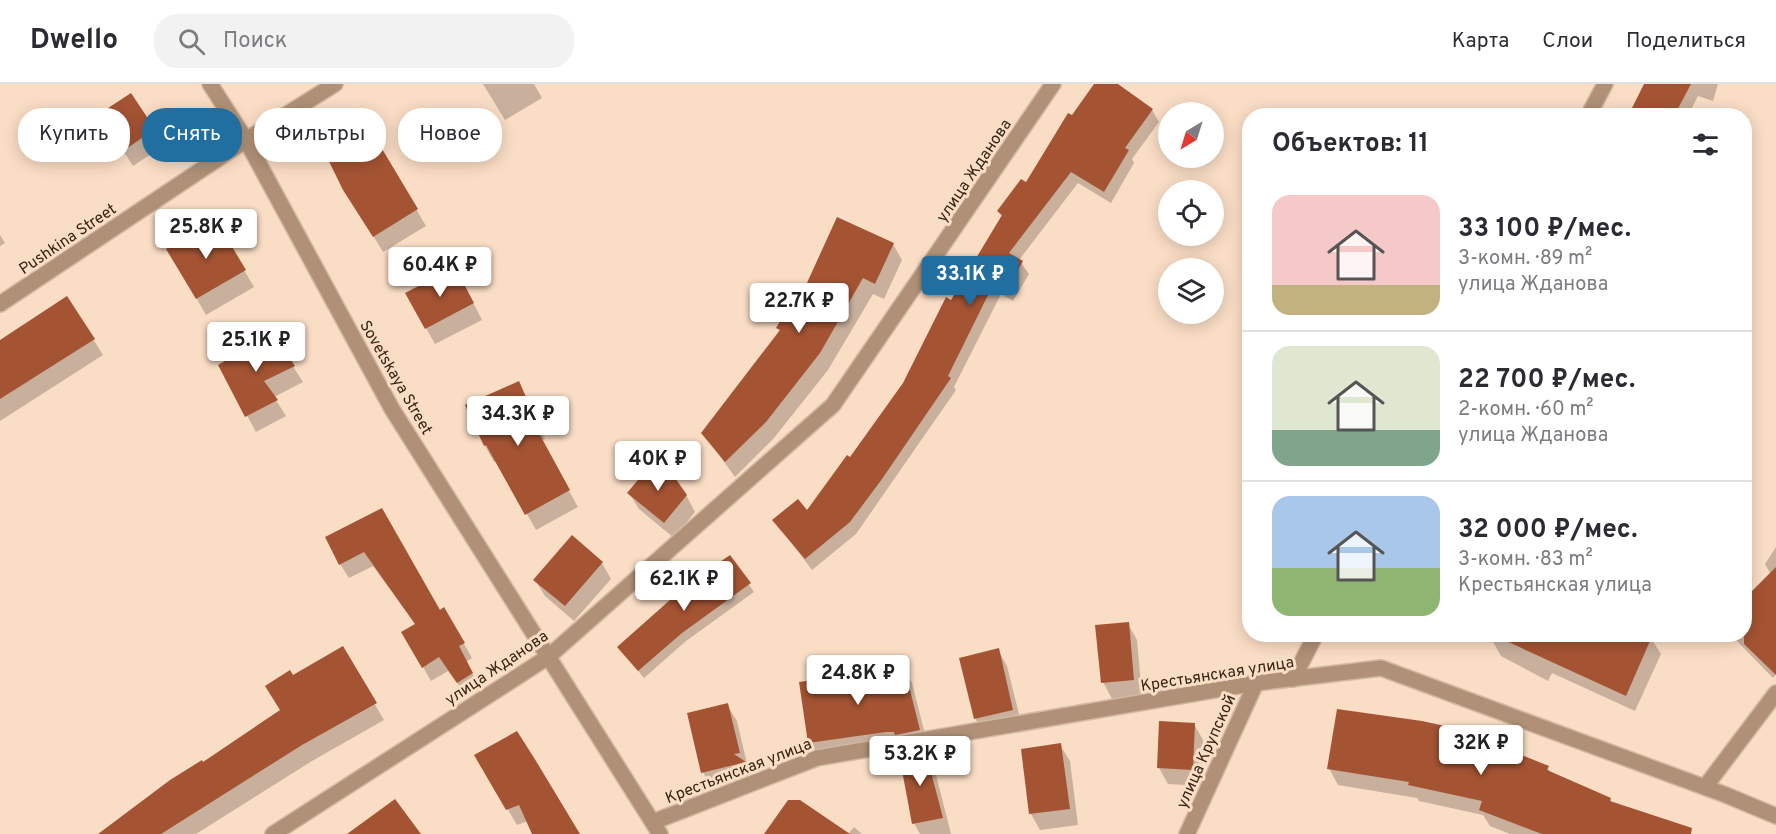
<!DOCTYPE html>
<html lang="ru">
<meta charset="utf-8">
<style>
body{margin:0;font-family:Overpass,sans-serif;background:#f2f2f3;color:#2b2b33;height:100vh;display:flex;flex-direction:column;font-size:22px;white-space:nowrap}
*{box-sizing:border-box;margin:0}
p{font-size:20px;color:#7c7c81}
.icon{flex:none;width:33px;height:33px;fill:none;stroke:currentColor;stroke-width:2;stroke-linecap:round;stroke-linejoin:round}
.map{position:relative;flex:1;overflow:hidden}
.sheet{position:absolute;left:1242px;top:24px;width:510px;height:534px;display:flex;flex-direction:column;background:#fff;border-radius:24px;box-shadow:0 3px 15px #0003}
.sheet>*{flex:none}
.banner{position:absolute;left:18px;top:24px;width:570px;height:54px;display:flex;gap:12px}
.needle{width:39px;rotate:218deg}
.tools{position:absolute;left:1158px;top:18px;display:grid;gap:12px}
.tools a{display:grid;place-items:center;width:66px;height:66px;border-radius:50%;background:#fff;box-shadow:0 3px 15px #0003;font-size:30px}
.price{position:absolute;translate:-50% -51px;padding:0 14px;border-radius:6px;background:#fff;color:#222;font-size:20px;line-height:39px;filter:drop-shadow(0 2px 3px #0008)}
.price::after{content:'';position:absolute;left:50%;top:36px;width:18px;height:14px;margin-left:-9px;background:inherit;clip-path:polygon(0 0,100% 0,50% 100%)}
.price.current{background:#216ea1;color:#fff}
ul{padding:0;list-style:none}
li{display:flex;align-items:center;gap:18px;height:150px;padding:0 30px}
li+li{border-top:2px solid #e1e1e2}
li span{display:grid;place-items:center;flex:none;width:168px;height:120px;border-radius:18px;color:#555}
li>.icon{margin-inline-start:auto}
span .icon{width:72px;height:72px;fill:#fffc;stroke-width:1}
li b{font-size:26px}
h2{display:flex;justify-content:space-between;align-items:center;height:72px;padding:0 30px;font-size:26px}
.chip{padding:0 21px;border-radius:24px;background:#fff;box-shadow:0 3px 15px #0003;font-size:21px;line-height:54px}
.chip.current{background:#216ea1;color:#fff}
header{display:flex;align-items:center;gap:36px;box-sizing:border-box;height:84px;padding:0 30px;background:#fff;border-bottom:2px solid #e1e1e2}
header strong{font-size:28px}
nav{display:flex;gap:33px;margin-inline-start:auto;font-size:21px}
.search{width:420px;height:54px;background:#f2f2f3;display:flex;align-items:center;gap:15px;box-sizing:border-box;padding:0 21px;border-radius:24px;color:#7c7c81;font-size:22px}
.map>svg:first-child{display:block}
.shadow{fill:#0003}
.building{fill:#a55433}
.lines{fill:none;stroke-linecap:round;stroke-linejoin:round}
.minor-casing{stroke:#d3b8a2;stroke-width:18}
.tertiary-casing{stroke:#d3b8a2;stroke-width:18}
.minor{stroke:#b09177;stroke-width:15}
.tertiary{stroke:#b09177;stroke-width:15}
.labels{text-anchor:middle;stroke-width:6;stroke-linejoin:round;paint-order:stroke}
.street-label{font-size:16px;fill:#372515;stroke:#faddc5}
</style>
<header>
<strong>Dwello</strong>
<div class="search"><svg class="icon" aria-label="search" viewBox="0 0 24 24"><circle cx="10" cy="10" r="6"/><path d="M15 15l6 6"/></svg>Поиск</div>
<nav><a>Карта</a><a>Слои</a><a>Поделиться</a></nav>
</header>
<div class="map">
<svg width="1776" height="750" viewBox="0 0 1776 750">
<rect width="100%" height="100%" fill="#faddc5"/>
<g class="shadow">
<path d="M483 0H534L542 14 505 36Z"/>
<path d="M1096 0H1116L1152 26 1159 38 1132 75 1134 79 1111 119 1078 99 1019 176 1029 190 1013 217 1001 210 954 303 956 306 856 450 812 486 774 436 807 429 850 375 905 300 1002 133 998 127 1026 100Z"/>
<path d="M1654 0H1718L1713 17 1698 12 1688 32H1629Z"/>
<path d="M131 11 163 62 133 82 110 46Z"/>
<path d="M1524 24 1545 32H1521Z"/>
<path d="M363 35 426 142 383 168 355 122Z"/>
<path d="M216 138 254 203 206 231 168 165Z"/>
<path d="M0 151 5 159 0 162Z"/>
<path d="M893 160 902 176 884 215 873 210 828 286 774 354 735 393 703 349 780 248 778 244 802 214Z"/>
<path d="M464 201 482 236 435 260 407 210Z"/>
<path d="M273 251 303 298 274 313 286 332 256 348 220 282Z"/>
<path d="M93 255 103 271 0 337V263Z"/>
<path d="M518 299 545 355 541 357 578 423 536 446 497 377 494 378 485 362 467 322Z"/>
<path d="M629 409 686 411 695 428 674 454 639 425Z"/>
<path d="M382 426 439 528 444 525 472 574 466 578 480 604 467 612 448 587 431 597 403 548 416 541 373 482 349 494 340 480Z"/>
<path d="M1776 463V590L1773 594 1730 550H1744L1771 491 1765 480Z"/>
<path d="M730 473 754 508 686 557 644 594 619 563Z"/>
<path d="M602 479 611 495 574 537 545 512 535 496Z"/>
<path d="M1128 540 1137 556 1142 612 1112 615 1103 598Z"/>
<path d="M1495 550 1651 554 1661 570 1635 627 1552 589 1548 597 1501 572 1492 556Z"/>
<path d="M342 564 384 636 312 677 196 750H114L203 680 282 627 293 593Z"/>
<path d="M998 566 1007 582 1022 642 984 650 975 634Z"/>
<path d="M903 583 912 599 928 662 819 674 809 658 838 594 841 600Z"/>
<path d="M727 621 737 637 748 684 754 694 712 704 703 688Z"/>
<path d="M1194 640 1203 656 1202 702 1168 700 1159 684Z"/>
<path d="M1467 648 1470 653 1547 683 1551 689 1610 715 1613 720 1692 750H1510L1490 742 1483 731 1419 717 1417 714 1338 701 1329 684Z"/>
<path d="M1060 661 1070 677 1078 741 1040 746 1031 730Z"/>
<path d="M924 667 934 683 951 750H920L914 739Z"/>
<path d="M476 672 578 750H534L528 737 517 741Z"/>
<path d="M854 743 862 750H848Z"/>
</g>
<g class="building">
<path d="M1094 0H1118L1153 25 1125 64 1129 66 1104 108 1071 88 1009 169 1023 177 1006 206 994 199 948 292 951 294 882 395 850 438 805 475 772 436 798 415 807 426 847 371 850 373 903 299 946 213 951 216 1002 131 997 127 1021 95 1026 98 1068 29 1072 31Z"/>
<path d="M1644 0H1691L1674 32H1628Z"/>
<path d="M131 9 155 45 123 67 99 30Z"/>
<path d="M363 33 418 125 373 153 343 106 319 57Z"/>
<path d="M837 133 894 159 875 200 863 194 820 269 766 338 725 378 701 349 780 246 776 244 796 209 801 212Z"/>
<path d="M216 136 246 186 196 215 166 165Z"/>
<path d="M455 183 474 219 425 245 405 209Z"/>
<path d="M67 212 95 255 0 315V256Z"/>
<path d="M273 249 295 282 264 297 278 316 245 333 218 281Z"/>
<path d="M519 297 537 338 534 340 570 406 525 431 486 361 484 362 465 321Z"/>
<path d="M664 378 687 411 664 439 627 409 652 379 658 384Z"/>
<path d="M382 424 440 526 444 523 465 559 459 562 473 589 457 599 439 573 422 584 401 548 415 540 364 468 339 481 325 453Z"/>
<path d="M572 451 603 478 565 522 533 496Z"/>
<path d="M730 471 751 499 682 549 638 587 617 563 688 500Z"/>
<path d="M1776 483V591L1744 560V515Z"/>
<path d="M1129 538 1134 596 1101 599 1095 541Z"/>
<path d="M1491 550H1653L1626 612Z"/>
<path d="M343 562 377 619 302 661 161 750H98L170 696 202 676 203 678 280 626 265 602 290 586 293 591Z"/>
<path d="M999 564 1013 626 974 635 959 574Z"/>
<path d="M904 582 920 646 895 651 894 648H886L808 659 799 598 839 592 840 599Z"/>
<path d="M728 619 740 669 734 670 746 678 701 689 687 629Z"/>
<path d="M1337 625 1422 637 1468 647V650L1549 682 1547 686 1611 714 1610 717 1692 744 1691 750H1542L1479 726 1482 717 1408 701 1409 698 1327 685Z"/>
<path d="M1159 637 1195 639 1193 686 1157 684Z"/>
<path d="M517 647 536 677 580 750H532L519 721 506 726 474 671Z"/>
<path d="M1061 659 1070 725 1029 730 1021 665Z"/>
<path d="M925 665 943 734 912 740 899 670Z"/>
<path d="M395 715 421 750H347Z"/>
<path d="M788 716H800L850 750H764Z"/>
</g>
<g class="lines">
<g class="minor-casing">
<g id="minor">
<path d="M1588 32 1605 0"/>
<path d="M0 220 246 56 335 0"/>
<path d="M1293 595 1316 550"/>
<path d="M1705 703 1776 609"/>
<path d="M653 738 817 674 1256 599 1381 584 1726 711 1776 732"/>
<path d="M273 750 548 573 833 321 1053 0"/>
<path d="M1187 750 1256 599"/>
</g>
</g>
<g class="tertiary-casing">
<path id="tertiary" d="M210 0 246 56 392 325 660 750"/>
</g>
<use href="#minor" class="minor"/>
<use href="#tertiary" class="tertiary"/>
</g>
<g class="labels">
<g class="street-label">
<text transform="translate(973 86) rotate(-56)" y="6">улица Жданова</text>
<text transform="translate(67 154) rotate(-34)" y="6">Pushkina Street</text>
<text transform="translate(397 293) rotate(60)" y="6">Sovetskaya Street</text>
<text transform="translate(496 583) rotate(-34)" y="6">улица Жданова</text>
<text transform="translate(1217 589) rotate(-9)" y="6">Крестьянская улица</text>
<text transform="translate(1205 667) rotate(-66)" y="6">улица Крупской</text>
<text transform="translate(738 686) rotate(-21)" y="6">Крестьянская улица</text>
</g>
</g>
</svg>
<div class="tools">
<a><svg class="needle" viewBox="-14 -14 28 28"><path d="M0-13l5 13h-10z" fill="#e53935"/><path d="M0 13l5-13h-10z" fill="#7c7c81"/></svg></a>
<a><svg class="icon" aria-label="locate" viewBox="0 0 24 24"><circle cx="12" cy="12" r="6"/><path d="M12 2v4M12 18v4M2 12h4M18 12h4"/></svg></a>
<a><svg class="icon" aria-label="layers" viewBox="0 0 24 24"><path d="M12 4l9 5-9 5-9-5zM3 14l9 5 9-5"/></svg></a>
</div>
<b class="price" style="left:206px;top:176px">25.8K ₽</b>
<b class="price" style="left:440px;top:214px">60.4K ₽</b>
<b class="price current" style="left:970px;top:223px">33.1K ₽</b>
<b class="price" style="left:799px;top:250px">22.7K ₽</b>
<b class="price" style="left:256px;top:289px">25.1K ₽</b>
<b class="price" style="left:518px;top:363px">34.3K ₽</b>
<b class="price" style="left:658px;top:408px">40K ₽</b>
<b class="price" style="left:684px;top:528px">62.1K ₽</b>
<b class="price" style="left:858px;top:622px">24.8K ₽</b>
<b class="price" style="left:1481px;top:692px">32K ₽</b>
<b class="price" style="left:920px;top:703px">53.2K ₽</b>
<div class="banner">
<a class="chip">Купить</a>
<a class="chip current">Снять</a>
<a class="chip">Фильтры</a>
<a class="chip">Новое</a>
</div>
<section class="sheet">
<h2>Объектов: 11<svg class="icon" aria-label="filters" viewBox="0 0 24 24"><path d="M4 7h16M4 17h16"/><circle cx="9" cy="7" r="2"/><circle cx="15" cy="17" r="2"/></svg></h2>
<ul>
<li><span style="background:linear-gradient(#f6c9c9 75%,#c2b280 0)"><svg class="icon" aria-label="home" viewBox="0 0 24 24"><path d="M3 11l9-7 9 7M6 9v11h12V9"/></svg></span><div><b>33 100 ₽/мес.</b><p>3-комн. · 89 m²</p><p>улица Жданова</p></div></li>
<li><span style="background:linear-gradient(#dfe7d0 70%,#7fa58c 0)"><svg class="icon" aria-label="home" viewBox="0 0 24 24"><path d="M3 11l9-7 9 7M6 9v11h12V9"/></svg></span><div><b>22 700 ₽/мес.</b><p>2-комн. · 60 m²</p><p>улица Жданова</p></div></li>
<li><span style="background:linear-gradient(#a9c7e8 60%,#8fb573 0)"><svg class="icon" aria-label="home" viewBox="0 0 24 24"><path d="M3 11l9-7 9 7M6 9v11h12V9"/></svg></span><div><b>32 000 ₽/мес.</b><p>3-комн. · 83 m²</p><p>Крестьянская улица</p></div></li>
</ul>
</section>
</div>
